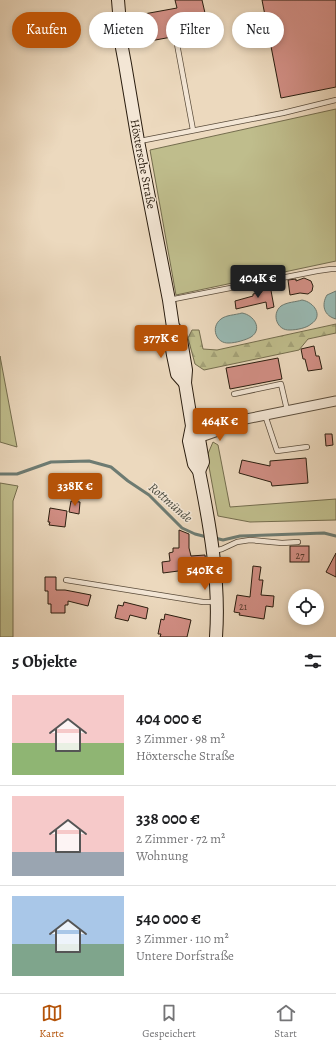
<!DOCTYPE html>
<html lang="de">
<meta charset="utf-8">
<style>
body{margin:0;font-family:Alegreya,serif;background:#f2f2f2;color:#202124;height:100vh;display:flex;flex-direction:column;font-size:15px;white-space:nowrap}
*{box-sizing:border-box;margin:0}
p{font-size:13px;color:#757577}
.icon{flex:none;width:22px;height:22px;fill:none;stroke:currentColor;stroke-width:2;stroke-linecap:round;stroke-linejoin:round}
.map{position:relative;height:637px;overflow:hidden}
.panel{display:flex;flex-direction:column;background:#fff;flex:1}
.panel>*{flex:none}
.guide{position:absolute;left:12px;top:12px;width:312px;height:36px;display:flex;gap:8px}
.tools{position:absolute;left:288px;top:589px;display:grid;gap:8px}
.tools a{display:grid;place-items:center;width:36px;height:36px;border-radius:50%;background:#fff;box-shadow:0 2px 6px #0003;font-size:20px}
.price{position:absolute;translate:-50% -34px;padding:0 9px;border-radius:4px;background:#b45309;color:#fff;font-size:13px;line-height:26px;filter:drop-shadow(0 1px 2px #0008)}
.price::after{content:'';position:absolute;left:50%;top:24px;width:12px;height:9px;margin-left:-6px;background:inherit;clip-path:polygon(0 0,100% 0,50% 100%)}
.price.selected{background:#222;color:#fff}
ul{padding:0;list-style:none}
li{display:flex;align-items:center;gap:12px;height:100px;padding:0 12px}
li+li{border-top:1px solid #e0e0e0}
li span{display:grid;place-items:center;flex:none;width:112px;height:80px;border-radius:0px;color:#555}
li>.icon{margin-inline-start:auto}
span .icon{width:48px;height:48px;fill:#fffc;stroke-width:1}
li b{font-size:17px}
h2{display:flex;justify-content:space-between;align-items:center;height:48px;padding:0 12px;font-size:17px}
.chip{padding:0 14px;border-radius:18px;background:#fff;box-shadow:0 2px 6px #0003;font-size:14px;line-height:36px}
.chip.selected{background:#b45309;color:#fff}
.dock{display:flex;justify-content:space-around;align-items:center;height:56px;border-top:1px solid #e0e0e0;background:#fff;font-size:11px;color:#757577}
.dock a{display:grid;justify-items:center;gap:2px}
.dock .selected{color:#b45309}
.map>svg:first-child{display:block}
.green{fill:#bfbd8c;stroke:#746d4e}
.forest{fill:url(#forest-firs);stroke:#746d4e}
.water{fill:#99bab4;stroke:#6d7b72}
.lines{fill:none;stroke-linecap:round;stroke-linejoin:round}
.stream{stroke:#6d7b72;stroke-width:3}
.building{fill:#d18e84;stroke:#2a1d0f}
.lane-casing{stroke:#5a4c3b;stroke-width:6}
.street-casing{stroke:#5a4c3b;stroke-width:11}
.secondary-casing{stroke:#2a1d0f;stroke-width:14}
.lane{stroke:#f3e6d5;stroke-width:4.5}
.street{stroke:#f3e6d5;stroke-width:9}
.secondary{stroke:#f3e6d5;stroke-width:12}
.labels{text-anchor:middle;stroke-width:3;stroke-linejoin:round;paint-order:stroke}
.number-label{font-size:10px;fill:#54392c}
.street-label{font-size:12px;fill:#2a1d0f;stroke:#f3e6d5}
.water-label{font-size:13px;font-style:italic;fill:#4b4c41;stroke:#f3e6d5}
</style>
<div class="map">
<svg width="336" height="637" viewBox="0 0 336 637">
<defs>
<pattern id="forest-firs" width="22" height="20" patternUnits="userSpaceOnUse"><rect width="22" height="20" fill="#bfbd8c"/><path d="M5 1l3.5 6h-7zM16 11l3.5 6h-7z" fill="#a4a278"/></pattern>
</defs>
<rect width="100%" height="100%" fill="#ecd9be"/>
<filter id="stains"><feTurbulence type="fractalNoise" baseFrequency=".005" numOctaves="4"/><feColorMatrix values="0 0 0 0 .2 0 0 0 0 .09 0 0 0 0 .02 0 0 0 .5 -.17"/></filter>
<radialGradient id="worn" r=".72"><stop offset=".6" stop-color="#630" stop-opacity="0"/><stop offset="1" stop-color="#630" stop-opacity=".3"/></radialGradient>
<g class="green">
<path d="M336 109V261L176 295 150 150Z"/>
<path d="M0 356 17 447 0 442Z"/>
<path d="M213 442 218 445 230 507 336 499V520L250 522 218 516 207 456Z"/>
<path d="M0 483 18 486 13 501V637H0Z"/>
</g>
<path class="forest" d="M336 324V333L308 339 299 350 204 370 195 364 188 338 192 330H199L203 349 217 350Z"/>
<g class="water">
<path d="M336 291V319C324 316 321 305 327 295Z"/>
<path d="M302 300C314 302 324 316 311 324 307 328 296 330 290 330 277 331 271 314 281 306 287 302 296 302 302 300Z"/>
<path d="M242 313C254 315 263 329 251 337 246 340 235 343 229 343 216 344 210 327 221 319 226 315 235 315 242 313Z"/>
</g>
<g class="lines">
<g class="stream">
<path d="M0 474H17L51 462 89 461 111 467 128 481 149 495 182 528 195 534 207 537"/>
<path d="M215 538 223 540 240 536 324 533 336 536"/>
</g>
</g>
<g class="building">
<path d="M175 0H202L211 39 198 42 194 22 175 25 177 36 150 41 144 14 177 8Z"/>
<path d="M262 0H336V87L281 98Z"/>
<path d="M304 278 311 281 313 286 312 291 308 294 300 293 290 295 288 280 296 279V281Z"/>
<path d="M270 285 274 307 267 309 266 302 236 309 235 301 253 296V294L262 292 261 287Z"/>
<path d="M314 346 316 356H319L322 369 308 371 305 359H303L301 349Z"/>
<path d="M278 358 282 379 230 389 226 368Z"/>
<path d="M325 434H332L333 445 326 446Z"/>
<path d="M306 458 308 483 272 486 271 482 239 473 242 460 270 466V461Z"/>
<path d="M71 501 80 502 79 514 69 512Z"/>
<path d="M50 508 67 511 65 527 49 525 50 522H48Z"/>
<path d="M179 530 189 534V548L191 556 205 555 207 572 187 574 186 570 163 573 162 562 170 561 169 553 173 552V548H179Z"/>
<rect x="290" y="546" width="19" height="16"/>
<path d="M336 553V577L326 572Z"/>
<path d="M253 566 261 567 259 580H263L261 595 274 596 273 607 266 606 264 619 239 615 240 613 234 612 237 595 250 597Z"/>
<path d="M45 577H56V590H65L91 595 88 606 68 601V605H65V613H51V604H48V591H45Z"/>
<path d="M124 602 148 608 146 619 130 615 128 621 115 618 118 605 123 606Z"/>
<path d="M165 614 191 620 187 637H160L161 634H158L161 619 164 620Z"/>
</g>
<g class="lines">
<g class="lane-casing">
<g id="lane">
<path d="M177 44 193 130"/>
<path d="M140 141 283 113 336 100"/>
<path d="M169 300 317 271 331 269H336"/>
<path d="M234 394 281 384 287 410"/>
<path d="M265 415 277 451 307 447"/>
<path d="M214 551 222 549 237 542 250 540 282 543 298 542"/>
<path d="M66 580 203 602H216"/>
</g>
</g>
<g class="street-casing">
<g id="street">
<path d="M191 421 215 419 231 422 336 401"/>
<path d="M198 438 218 431 231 422"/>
</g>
</g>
<g class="secondary-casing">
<g id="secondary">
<path d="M118 0 122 48 125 64 138 141 169 300 173 327 170 337 173 355 177 374 185 383"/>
<path d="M173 327 180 334 186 370 185 383 192 426 189 441 194 464 199 471C210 526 220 581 216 637"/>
<path d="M192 426 198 433 203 462 199 471"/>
</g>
</g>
<use href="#lane" class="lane"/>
<use href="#street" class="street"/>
<use href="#secondary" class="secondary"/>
</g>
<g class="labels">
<g class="number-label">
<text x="300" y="559">27</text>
<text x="243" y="610">21</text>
</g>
<g class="street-label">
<text transform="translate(143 164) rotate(79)" y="4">Höxtersche Straße</text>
</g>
<g class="water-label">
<text transform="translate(171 502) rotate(41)" y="5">Rottmünde</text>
</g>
</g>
<rect width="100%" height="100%" filter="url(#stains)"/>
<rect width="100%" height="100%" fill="url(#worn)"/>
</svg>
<div class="tools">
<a><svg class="icon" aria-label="locate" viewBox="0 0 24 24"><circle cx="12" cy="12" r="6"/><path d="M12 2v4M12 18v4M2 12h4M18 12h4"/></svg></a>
</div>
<b class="price selected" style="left:258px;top:299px">404K €</b>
<b class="price" style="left:161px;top:359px">377K €</b>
<b class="price" style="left:220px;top:442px">464K €</b>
<b class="price" style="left:75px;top:507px">338K €</b>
<b class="price" style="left:205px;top:591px">540K €</b>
<div class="guide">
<a class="chip selected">Kaufen</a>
<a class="chip">Mieten</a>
<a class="chip">Filter</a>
<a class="chip">Neu</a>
</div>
</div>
<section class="panel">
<h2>5 Objekte<svg class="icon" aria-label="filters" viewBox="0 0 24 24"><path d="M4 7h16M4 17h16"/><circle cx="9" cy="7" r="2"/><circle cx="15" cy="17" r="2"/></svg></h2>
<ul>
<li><span style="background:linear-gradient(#f6c9c9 60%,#8fb573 0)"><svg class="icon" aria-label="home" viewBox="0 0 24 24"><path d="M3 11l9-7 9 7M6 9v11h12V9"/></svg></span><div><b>404 000 €</b><p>3 Zimmer · 98 m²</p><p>Höxtersche Straße</p></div></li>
<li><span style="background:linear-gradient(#f6c9c9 70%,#9aa5b1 0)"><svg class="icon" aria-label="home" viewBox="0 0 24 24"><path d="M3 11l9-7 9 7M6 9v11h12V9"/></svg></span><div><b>338 000 €</b><p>2 Zimmer · 72 m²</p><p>Wohnung</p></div></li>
<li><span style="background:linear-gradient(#a9c7e8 60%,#7fa58c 0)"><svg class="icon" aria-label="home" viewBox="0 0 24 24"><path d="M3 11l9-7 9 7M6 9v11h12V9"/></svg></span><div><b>540 000 €</b><p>3 Zimmer · 110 m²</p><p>Untere Dorfstraße</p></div></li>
</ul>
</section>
<nav class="dock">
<a class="selected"><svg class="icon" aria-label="map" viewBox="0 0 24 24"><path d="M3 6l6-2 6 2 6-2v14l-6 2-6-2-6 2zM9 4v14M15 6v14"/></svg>Karte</a>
<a><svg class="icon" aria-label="saved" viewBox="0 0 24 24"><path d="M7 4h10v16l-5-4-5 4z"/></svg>Gespeichert</a>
<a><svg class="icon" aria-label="home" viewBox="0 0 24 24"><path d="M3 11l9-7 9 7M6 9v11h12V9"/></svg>Start</a>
</nav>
